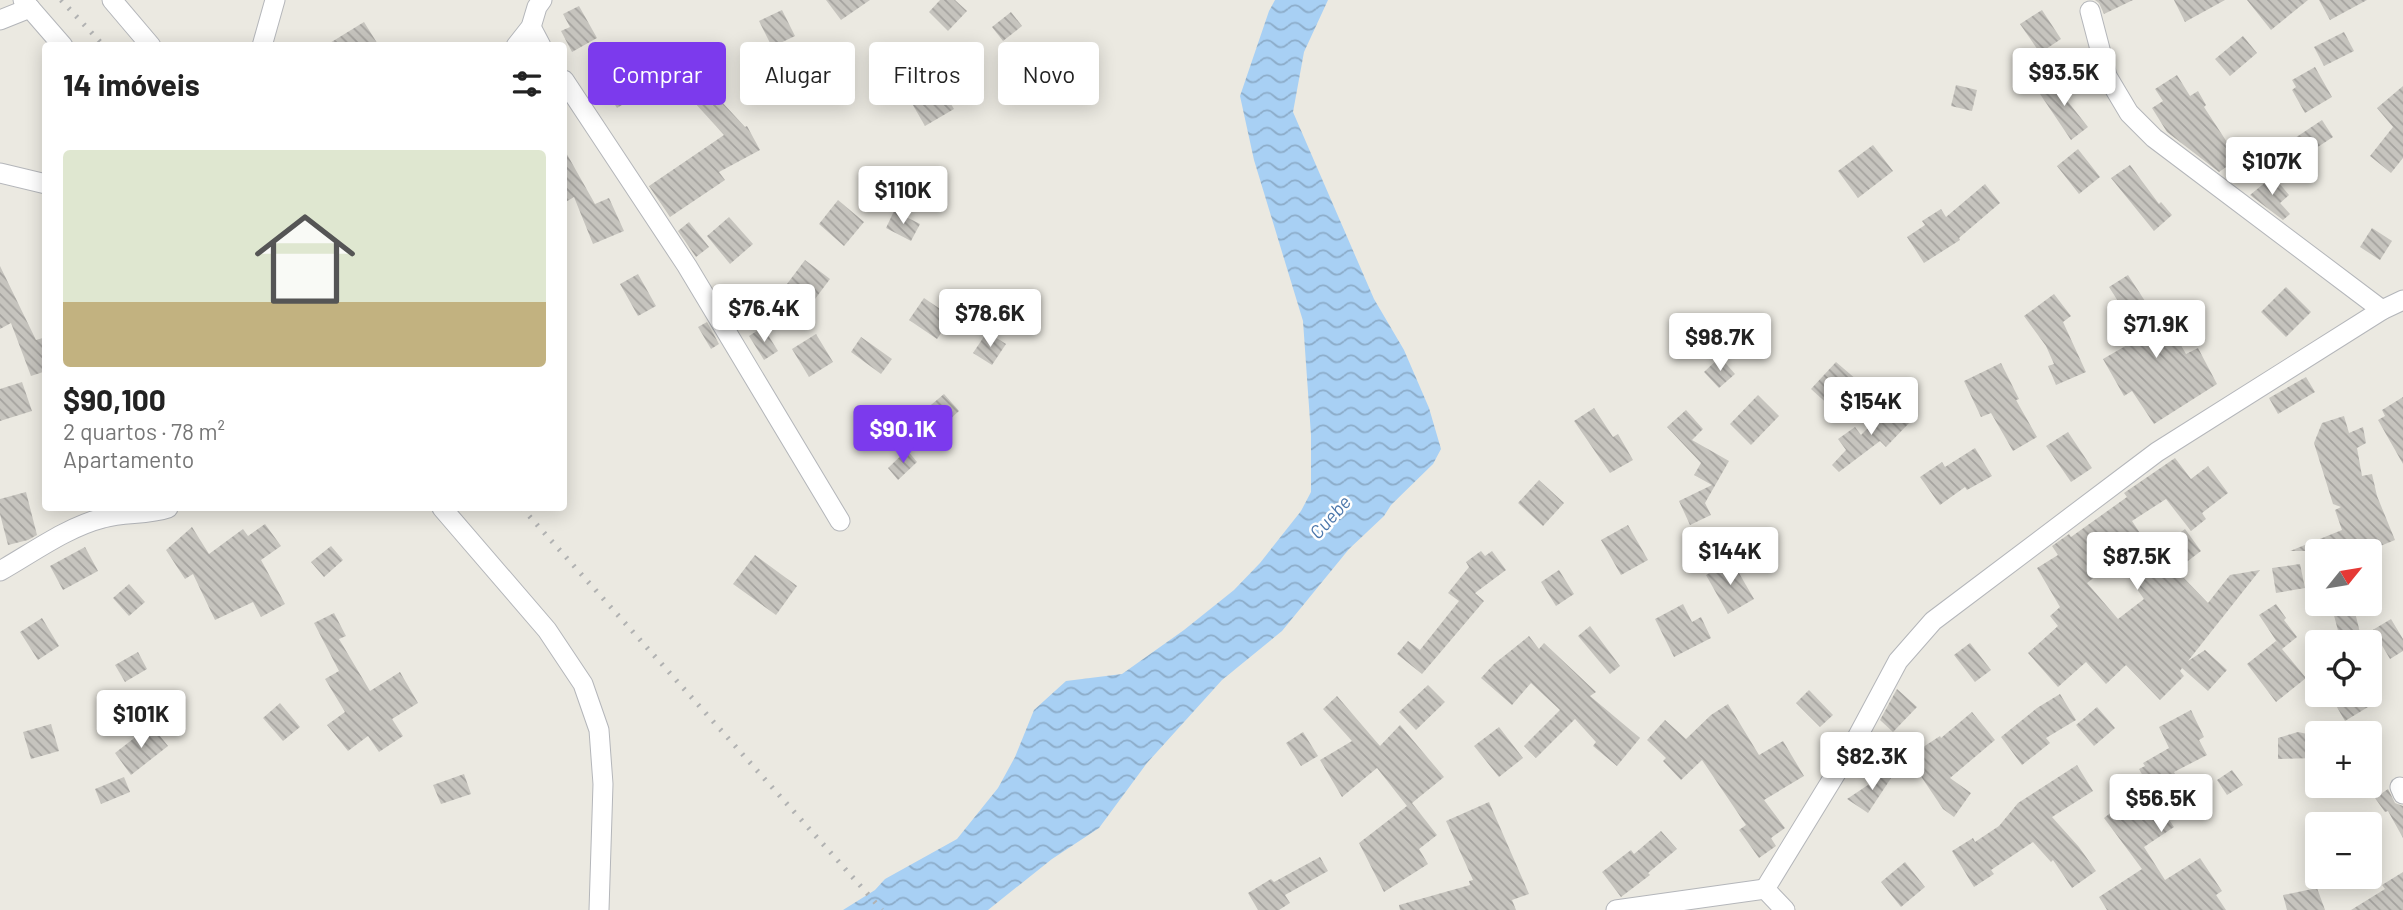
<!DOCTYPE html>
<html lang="pt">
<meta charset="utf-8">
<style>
body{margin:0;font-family:Barlow,sans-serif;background:#f6f6f6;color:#222;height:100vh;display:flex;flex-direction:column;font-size:26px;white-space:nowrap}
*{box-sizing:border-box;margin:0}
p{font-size:23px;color:#767676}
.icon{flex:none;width:38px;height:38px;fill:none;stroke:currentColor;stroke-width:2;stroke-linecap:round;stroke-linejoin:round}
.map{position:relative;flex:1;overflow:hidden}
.panel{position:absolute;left:42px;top:42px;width:525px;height:469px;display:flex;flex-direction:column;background:#fff;border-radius:7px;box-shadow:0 4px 18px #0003}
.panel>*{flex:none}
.top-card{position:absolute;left:588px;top:42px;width:665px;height:63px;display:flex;gap:14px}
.needle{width:46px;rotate:60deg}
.tools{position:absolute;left:2305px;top:539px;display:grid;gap:14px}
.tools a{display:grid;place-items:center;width:77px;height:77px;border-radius:7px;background:#fff;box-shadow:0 4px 18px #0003;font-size:35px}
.price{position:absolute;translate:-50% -60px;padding:0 16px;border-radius:7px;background:#fff;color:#222;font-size:23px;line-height:46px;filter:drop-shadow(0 2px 4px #0008)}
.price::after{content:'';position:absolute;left:50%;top:42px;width:21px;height:16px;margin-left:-10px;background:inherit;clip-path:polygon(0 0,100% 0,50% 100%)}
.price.on{background:#7c3aed;color:#fff}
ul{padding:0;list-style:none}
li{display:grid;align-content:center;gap:14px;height:371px;padding:0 21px}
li+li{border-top:2px solid #e0e0e0}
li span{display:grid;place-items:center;height:217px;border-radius:7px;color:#555}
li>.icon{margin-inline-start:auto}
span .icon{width:126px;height:126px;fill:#fffc;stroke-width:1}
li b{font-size:30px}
h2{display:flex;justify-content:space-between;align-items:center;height:84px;padding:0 21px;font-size:30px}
.pill{padding:0 24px;border-radius:7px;background:#fff;box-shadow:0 4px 18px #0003;font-size:24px;line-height:63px}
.pill.on{background:#7c3aed;color:#fff}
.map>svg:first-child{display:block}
.water{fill:url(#water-waves)}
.building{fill:url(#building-back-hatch);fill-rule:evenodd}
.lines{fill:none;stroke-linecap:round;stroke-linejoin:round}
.street-casing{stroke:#b4b6ba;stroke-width:21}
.street{stroke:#fff;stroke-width:19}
.rail{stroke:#b1b2b2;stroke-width:5;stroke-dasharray:2 9;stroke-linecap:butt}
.labels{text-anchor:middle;stroke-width:5;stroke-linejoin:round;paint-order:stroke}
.water-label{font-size:19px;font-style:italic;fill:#4c77ab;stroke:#fff}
</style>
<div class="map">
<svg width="2403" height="910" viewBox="0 0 2403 910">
<defs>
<pattern id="water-waves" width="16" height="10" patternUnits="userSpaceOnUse" patternTransform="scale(1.75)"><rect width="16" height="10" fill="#a8d0f4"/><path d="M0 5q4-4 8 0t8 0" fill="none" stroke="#8cacc9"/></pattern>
<pattern id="building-back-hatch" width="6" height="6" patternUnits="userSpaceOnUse" patternTransform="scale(1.75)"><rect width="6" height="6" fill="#c6c4be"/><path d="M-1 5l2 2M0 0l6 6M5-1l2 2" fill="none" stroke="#a4a29e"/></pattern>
</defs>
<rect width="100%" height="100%" fill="#ebe9e1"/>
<path class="water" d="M1275 0H1328L1304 52 1293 112 1374 299 1404 350 1429 408 1441 449 1433 464 1391 505 1384 516 1349 549 1282 631 1222 680 1147 763 1099 828 1052 859 988 910H843L875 890 885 879 957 839 998 788 1015 757 1034 710 1066 681 1122 674 1184 630 1234 590 1260 563 1301 511 1311 492V435L1303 321 1254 160 1240 96 1269 11Z"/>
<g class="building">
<path d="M826 0H870L841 20Z"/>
<path d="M940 0H955L967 11 948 31 929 12Z"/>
<path d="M2095 0H2133L2104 14 2099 3Z"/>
<path d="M2174 0H2225L2185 22Z"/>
<path d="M2247 0H2308L2271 30Z"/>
<path d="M2319 0H2367L2330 20Z"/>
<path d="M579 6 597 38 572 52 561 31 570 27 563 14Z"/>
<path d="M782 10 795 36 772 47 759 21Z"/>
<path d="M2042 10 2061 39 2040 53 2020 24Z"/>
<path d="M1011 12 1022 26 1003 41 992 27Z"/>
<path d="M364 22 379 46H325Z"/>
<path d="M2344 32 2354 51 2324 66 2314 47Z"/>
<path d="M2243 36 2257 53 2230 76 2215 59Z"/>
<path d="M2315 67 2332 97 2305 113 2292 90 2296 87 2292 80Z"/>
<path d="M931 71 954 109 925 126 903 88Z"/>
<path d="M624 74 637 96 617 108 603 86Z"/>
<path d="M2177 75 2190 96 2198 91 2206 105 2204 107 2238 159 2219 172 2167 132 2152 108 2163 101 2155 89Z"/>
<path d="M2064 78 2074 92 2065 98 2088 127 2071 140 2040 94Z"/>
<path d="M1956 85 1977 90 1972 111 1951 106Z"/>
<path d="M2403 86V158L2391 173 2370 156 2393 127 2377 108Z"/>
<path d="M709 88 745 127 747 126 760 150 719 172 725 180 670 217 649 186 724 135 694 102Z"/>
<path d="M2322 120 2333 137 2307 154 2295 138Z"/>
<path d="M1873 145 1893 171 1858 198 1838 171Z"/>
<path d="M564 149 595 204 609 198 624 231 593 244 574 197 564 203Z"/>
<path d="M2078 149 2100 177 2079 194 2057 166Z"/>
<path d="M2130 165 2159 204 2161 202 2172 215 2154 231 2111 178Z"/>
<path d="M903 175 925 194 908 214 895 203 898 199 890 191Z"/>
<path d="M2273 176 2289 195 2280 203 2290 214 2283 220 2250 195Z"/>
<path d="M1985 184 2000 203 1959 238 1960 240 1924 263 1907 237 1925 225 1922 221 1941 209 1946 217Z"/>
<path d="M838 200 864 222 844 246 819 224Z"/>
<path d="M894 211 920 224 911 241 886 228Z"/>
<path d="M729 217 753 244 730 264 707 236Z"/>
<path d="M689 222 709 247 696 257 678 231Z"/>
<path d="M2372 228 2392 241 2380 260 2360 247Z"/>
<path d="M805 260 830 279 812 303 787 284Z"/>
<path d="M0 266 36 340 46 337V371L31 376 11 323 0 329Z"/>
<path d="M638 274 656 306 638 316 620 284Z"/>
<path d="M2128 275 2156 318 2163 314 2186 354 2198 348 2217 384 2154 424 2132 391 2124 396 2103 359 2141 337 2109 287Z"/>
<path d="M2286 287 2311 312 2286 337 2261 312Z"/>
<path d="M2054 294 2071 316 2063 322 2086 372 2056 385 2048 366 2054 364 2046 346 2024 316Z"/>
<path d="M924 298 952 317 937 339 909 320Z"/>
<path d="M707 322 719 344 711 349 698 327Z"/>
<path d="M763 327 778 351 764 360 749 336Z"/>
<path d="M987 332 1006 344 992 365 973 353Z"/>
<path d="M816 334 833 362 809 377 792 349Z"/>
<path d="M861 337 892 359 881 374 851 352Z"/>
<path d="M1720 357 1735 374 1719 388 1704 372Z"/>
<path d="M1836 362 1857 380 1832 408 1811 389Z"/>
<path d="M2001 363 2019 399 2016 400 2037 437 2013 451 1991 413 1981 417 1964 381Z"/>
<path d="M2306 377 2315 392 2278 414 2269 398Z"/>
<path d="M22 382 32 411 0 421V389Z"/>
<path d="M944 394 959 411 940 428 925 410Z"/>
<path d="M1758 395 1779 416 1751 445 1730 424Z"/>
<path d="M2403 397V464L2378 420 2385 416 2382 410Z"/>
<path d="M1892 404 1910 422 1886 447 1880 441 1839 472 1832 465 1846 450 1838 439 1855 427 1861 435Z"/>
<path d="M1594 408 1613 437 1618 434 1633 460 1610 473 1574 421Z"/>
<path d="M1686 410 1703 429 1692 440 1729 461 1705 503 1711 515 1690 525 1679 501 1712 485 1694 475 1701 463 1667 427Z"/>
<path d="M2344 416 2349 433 2363 427 2366 443 2357 448 2362 476 2372 474 2377 496 2395 540 2368 551H2290L2342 530 2335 510 2341 507 2333 504 2314 443 2322 423Z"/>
<path d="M2068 432 2092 468 2071 482 2046 446Z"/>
<path d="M1975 448 1992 476 1967 490 1965 487 1940 505 1920 477 1942 462 1945 467Z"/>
<path d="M907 450 917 462 898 480 888 468Z"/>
<path d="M2175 458 2191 479 2208 466 2228 493 2202 513 2206 519 2191 531 2166 499 2132 521 2153 553 2185 529 2201 551 2176 570 2208 603 2230 575 2260 570 2188 661 2205 650 2227 670 2208 691 2182 668 2180 671 2184 676 2160 700 2126 665 2106 684 2086 662 2058 687 2028 653 2058 626 2050 616 2060 607 2037 568 2058 555 2052 546 2069 534 2071 537 2127 497 2124 493ZM2116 560 2144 599 2118 619 2087 583Z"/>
<path d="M1539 480 1564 503 1543 526 1518 503Z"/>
<path d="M26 492 37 535 28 540 8 545 0 514V499Z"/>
<path d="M265 524 281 546 261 560 285 604 261 617 253 602 215 620 193 574 185 579 166 550 192 527 209 554 243 529 248 536Z"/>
<path d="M1628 525 1648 560 1621 575 1601 540Z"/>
<path d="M331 546 343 560 324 577 311 562Z"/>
<path d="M85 547 98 571 63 590 50 566Z"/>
<path d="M1481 551 1485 556 1492 551 1506 570 1475 593 1484 601 1422 674 1397 654 1408 641 1420 650 1459 601 1448 593 1469 567 1466 562Z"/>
<path d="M755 555 797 586 776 615 733 584Z"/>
<path d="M1732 561 1754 599 1728 614 1706 575Z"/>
<path d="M2300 564 2305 588 2276 593 2272 568Z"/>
<path d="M1559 570 1574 594 1556 606 1541 582Z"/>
<path d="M129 584 145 602 129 616 113 598Z"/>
<path d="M1683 604 1692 622 1701 617 1711 638 1674 657 1655 619Z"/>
<path d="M2276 604 2286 618 2284 620 2297 637 2282 649 2306 678 2276 702 2247 664 2276 641 2279 645 2259 615Z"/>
<path d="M2331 604H2353L2361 637 2391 619 2403 639V651L2390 659 2380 642H2341Z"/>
<path d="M334 613 346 636 339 639 370 691 400 672 418 703 392 719 403 736 379 752 368 736 348 751 327 725 345 712 325 679 339 671 314 623Z"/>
<path d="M42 618 59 646 38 660 20 632Z"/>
<path d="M1590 626 1620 666 1610 674 1578 636Z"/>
<path d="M1529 636 1539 649 1544 643 1596 692 1590 696 1640 738 1617 766 1593 746 1596 742 1575 719 1536 758 1524 746 1560 710 1531 683 1512 705 1481 678 1494 664Z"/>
<path d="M1970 643 1991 670 1975 682 1954 655Z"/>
<path d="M138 652 147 669 125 682 115 665Z"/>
<path d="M1428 685 1445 702 1416 730 1399 712Z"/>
<path d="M1897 689 1917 707 1893 732 1880 720Z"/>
<path d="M1809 690 1833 715 1820 727 1796 703Z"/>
<path d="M2060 694 2076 720 2046 738 2050 743 2022 765 2001 737 2037 708Z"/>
<path d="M2330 695H2361L2368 707 2345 721Z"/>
<path d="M1337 696 1380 746 1400 725 1444 777 1412 803 1437 835 1419 849 1428 864 1384 892 1359 843 1407 806 1377 768 1342 797 1320 760 1352 741 1323 709Z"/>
<path d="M280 703 300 727 283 741 263 718Z"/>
<path d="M1728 704 1759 755 1783 741 1804 776 1764 800 1785 828 1771 838 1776 846 1759 858 1739 830 1746 825 1702 760 1681 780 1663 761 1666 758 1647 740 1665 720 1686 739 1711 715Z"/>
<path d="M2097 707 2115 728 2094 746 2076 725Z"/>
<path d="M2191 710 2204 737 2199 740 2207 755 2174 772 2176 776 2149 791 2174 827 2144 847 2165 880 2200 858 2222 891 2216 895 2226 910H2107L2099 897 2142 869 2104 818 2144 787 2139 778 2143 776 2139 769 2145 766 2143 763 2169 748 2159 727Z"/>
<path d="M1972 712 1995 740 1950 778 1971 793 1954 817 1943 809 1908 757 1940 736 1941 738Z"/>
<path d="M51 724 59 751 31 759 23 732Z"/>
<path d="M151 725 168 746 131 775 115 753Z"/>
<path d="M1499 727 1523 758 1499 777 1474 746Z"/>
<path d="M1303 732 1318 756 1301 766 1286 743Z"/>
<path d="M2298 732 2317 736V758L2278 759V738Z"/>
<path d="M1901 763 1868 813 1847 799Z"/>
<path d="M2077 765 2093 791 2052 817 2079 847 2096 871 2072 888 2053 860 2051 862 2033 842 1991 870 1994 874 1974 887 1952 851 1973 838 1975 842 1999 826 2018 803Z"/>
<path d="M2232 770 2243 785 2227 795 2217 780Z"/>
<path d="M464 774 471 794 441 804 433 785Z"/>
<path d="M124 777 130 792 101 804 95 789Z"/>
<path d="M2388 789 2395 803 2403 806V838L2388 811 2385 812 2375 798Z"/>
<path d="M1489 802 1529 894 1512 900 1516 910H1400L1399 905 1470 885 1469 881 1473 880 1446 821Z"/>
<path d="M1661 831 1677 849 1648 873 1650 875 1621 897 1602 872 1631 850 1634 854Z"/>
<path d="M1320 857 1328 871 1285 895 1290 903 1279 910H1258L1248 893 1271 879 1274 882Z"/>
<path d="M1905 862 1925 887 1901 907 1881 882Z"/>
<path d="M2403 872V910H2351L2385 889 2382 885Z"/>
<path d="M2317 888 2325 910H2287L2283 895Z"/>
</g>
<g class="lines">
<g class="street-casing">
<g id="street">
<path d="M23 0 63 46"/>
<path d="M112 0 151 46"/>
<path d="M2090 11 2107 76 2129 113 2154 138 2382 310"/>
<path d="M0 20 30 8"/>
<path d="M531 27 541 46"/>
<path d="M262 46 275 0"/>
<path d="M516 46 531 27 537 7 542 0"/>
<path d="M564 80 687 266 840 521"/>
<path d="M0 173 46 184"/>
<path d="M442 508 547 630 583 684 599 730 603 784 599 910"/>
<path d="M0 571C32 553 67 527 103 518 124 512 147 515 168 508"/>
<path d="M2400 787 2403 794"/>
<path d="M1765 889 1852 747 1898 661 1933 621 2157 452 2382 310 2403 300"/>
<path d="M1616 910 1765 889 1785 910"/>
</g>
</g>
<use href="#street" class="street"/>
<g class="rail">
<path d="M61 0 104 46"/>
<path d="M522 508 882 910"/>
</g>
</g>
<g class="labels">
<g class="water-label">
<text transform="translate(1330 517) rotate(-48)" y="7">Cuebe</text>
</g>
</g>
</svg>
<div class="tools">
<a><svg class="needle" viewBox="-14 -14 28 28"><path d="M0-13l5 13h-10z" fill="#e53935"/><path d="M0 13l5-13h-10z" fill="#767676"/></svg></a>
<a><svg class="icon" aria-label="locate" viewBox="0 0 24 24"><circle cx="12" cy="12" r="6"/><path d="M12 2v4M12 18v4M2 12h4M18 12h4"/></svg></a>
<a>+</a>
<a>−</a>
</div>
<b class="price" style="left:2064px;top:108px">$93.5K</b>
<b class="price" style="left:2272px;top:197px">$107K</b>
<b class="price" style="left:903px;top:226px">$110K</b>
<b class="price" style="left:764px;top:344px">$76.4K</b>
<b class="price" style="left:990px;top:349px">$78.6K</b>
<b class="price" style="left:2156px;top:360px">$71.9K</b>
<b class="price" style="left:1720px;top:373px">$98.7K</b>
<b class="price" style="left:1871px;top:437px">$154K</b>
<b class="price on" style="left:903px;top:465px">$90.1K</b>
<b class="price" style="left:1730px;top:587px">$144K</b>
<b class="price" style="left:2137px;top:592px">$87.5K</b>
<b class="price" style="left:141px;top:750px">$101K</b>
<b class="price" style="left:1872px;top:792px">$82.3K</b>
<b class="price" style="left:2161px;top:834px">$56.5K</b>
<div class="top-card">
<a class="pill on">Comprar</a>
<a class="pill">Alugar</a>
<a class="pill">Filtros</a>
<a class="pill">Novo</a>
</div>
<section class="panel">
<h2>14 imóveis<svg class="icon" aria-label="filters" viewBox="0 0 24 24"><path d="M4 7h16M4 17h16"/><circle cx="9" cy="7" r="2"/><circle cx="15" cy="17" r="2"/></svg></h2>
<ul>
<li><span style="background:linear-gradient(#dfe7d0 70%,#c2b280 0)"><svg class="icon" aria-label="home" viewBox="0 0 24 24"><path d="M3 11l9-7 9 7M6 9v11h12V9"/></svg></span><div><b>$90,100</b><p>2 quartos · 78 m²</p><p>Apartamento</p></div></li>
</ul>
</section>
</div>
